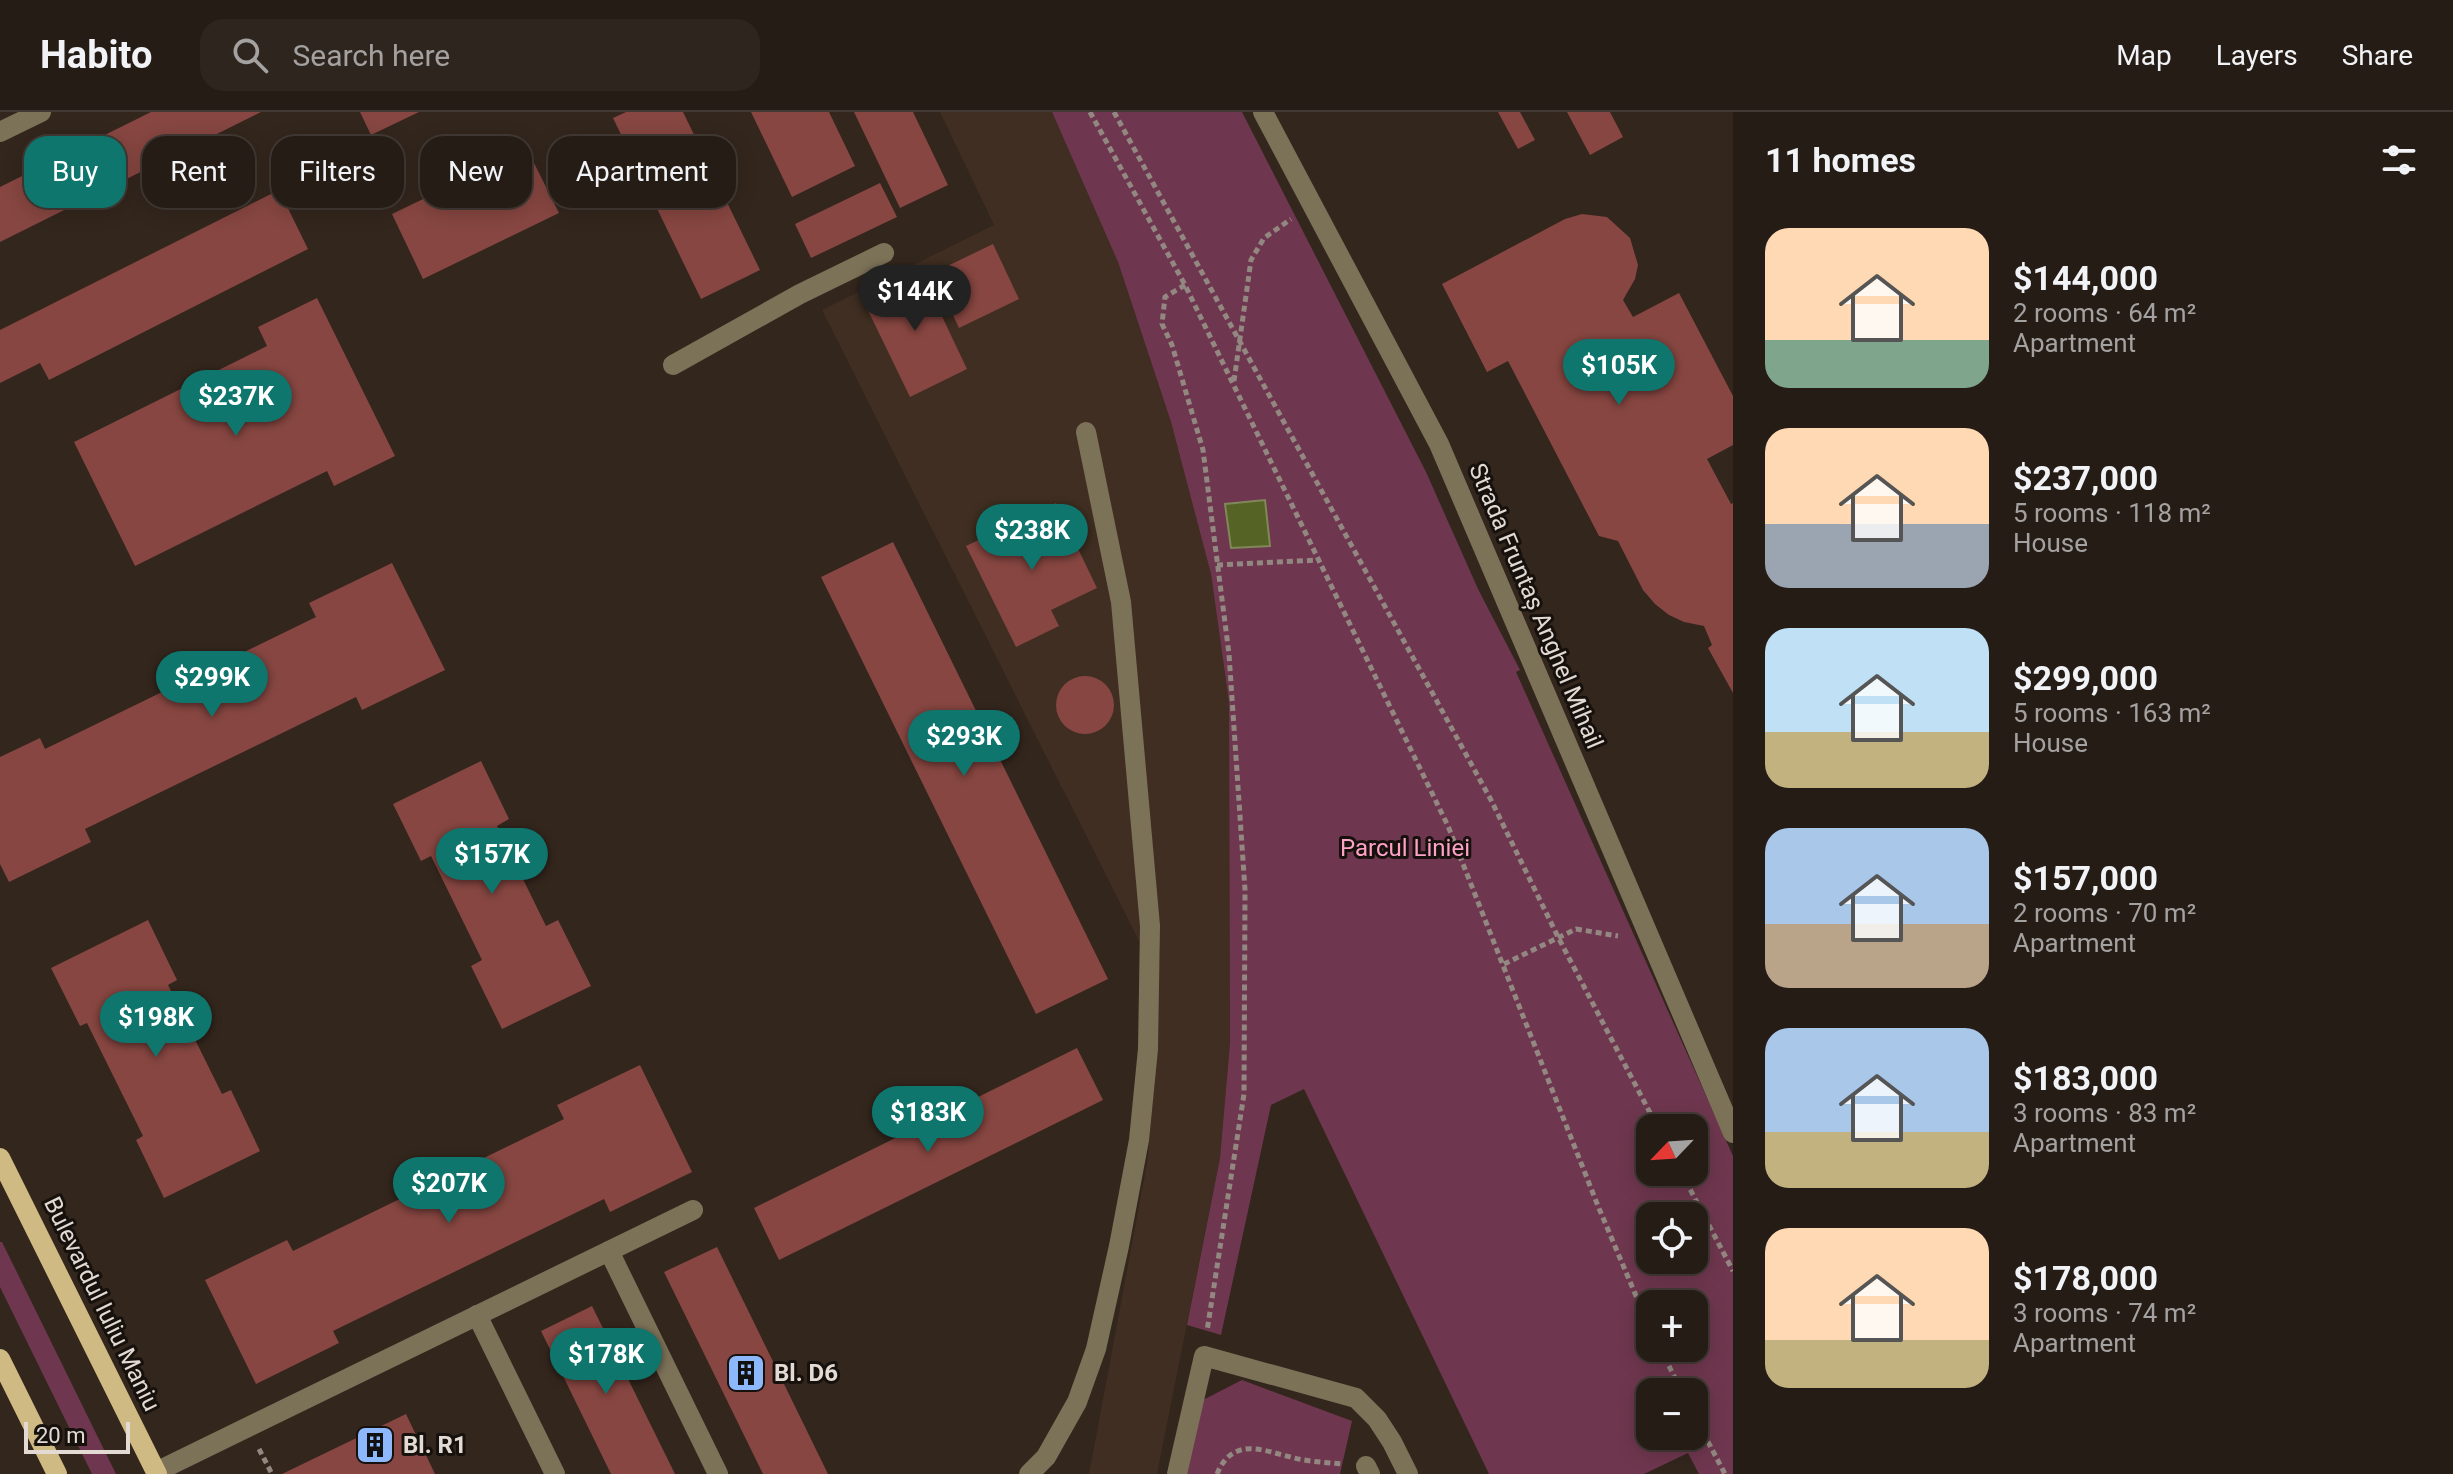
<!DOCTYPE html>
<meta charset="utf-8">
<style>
body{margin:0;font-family:Roboto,sans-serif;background:#2e251f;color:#f1f3f6;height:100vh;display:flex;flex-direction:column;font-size:30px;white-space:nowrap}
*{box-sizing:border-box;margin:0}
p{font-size:26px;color:#a4a1a1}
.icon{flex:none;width:44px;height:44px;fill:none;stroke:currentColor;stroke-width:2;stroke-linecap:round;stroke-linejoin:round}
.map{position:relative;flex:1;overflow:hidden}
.sheet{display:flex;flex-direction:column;background:#261c16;width:720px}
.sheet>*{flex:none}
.top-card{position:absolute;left:24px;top:24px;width:760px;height:72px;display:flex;gap:16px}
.needle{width:52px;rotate:245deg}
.tools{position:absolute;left:1636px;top:1002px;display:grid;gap:16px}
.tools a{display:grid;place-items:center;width:72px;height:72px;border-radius:16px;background:#261c16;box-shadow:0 4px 20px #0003,0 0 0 2px #423a35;font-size:40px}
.scale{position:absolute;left:24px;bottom:20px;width:106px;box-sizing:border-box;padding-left:8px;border:4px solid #e3dad4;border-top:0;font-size:22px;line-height:28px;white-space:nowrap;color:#e3dad4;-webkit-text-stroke:6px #16110d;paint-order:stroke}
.price{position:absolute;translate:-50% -68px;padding:0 18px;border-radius:28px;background:#0f766e;color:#fff;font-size:26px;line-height:52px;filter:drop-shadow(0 2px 4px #0008)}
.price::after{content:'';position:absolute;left:50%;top:48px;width:24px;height:18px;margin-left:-12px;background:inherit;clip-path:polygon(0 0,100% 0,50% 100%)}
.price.active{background:#222;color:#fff}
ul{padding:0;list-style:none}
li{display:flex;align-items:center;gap:24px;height:200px;padding:0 32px}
li span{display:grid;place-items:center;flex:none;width:224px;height:160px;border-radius:24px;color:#555}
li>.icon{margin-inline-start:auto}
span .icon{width:96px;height:96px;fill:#fffc;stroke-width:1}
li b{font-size:34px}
h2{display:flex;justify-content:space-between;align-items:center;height:96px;padding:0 32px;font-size:34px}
.pill{padding:0 28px;border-radius:24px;background:#261c16;box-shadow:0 4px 20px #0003,0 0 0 2px #423a35;font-size:28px;line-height:72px}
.pill.active{background:#0f766e;color:#fff}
header{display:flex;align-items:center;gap:48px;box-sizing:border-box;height:112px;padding:0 40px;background:#261c16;border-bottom:2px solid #423a35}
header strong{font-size:38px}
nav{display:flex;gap:44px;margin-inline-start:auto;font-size:28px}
.search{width:560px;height:72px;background:#2e251f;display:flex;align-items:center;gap:20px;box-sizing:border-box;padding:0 28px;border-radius:24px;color:#a4a1a1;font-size:30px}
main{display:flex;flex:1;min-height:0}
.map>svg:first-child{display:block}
.built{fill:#3f2e21}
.green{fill:#6f374f;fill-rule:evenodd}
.water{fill:#556324;stroke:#808759;stroke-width:2}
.building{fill:#874641}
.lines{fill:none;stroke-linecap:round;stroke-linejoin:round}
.path{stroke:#938881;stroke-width:5;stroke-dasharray:6 4;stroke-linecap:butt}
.minor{stroke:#7c7258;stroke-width:20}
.major{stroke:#cfba83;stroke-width:20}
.labels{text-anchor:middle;stroke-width:6;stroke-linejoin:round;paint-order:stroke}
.street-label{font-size:24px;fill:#e3dad4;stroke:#16110d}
.park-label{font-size:24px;fill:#fea1c7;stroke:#16110d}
.poi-label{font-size:24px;font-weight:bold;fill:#e3dad4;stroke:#16110d;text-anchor:start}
</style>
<header>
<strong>Habito</strong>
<div class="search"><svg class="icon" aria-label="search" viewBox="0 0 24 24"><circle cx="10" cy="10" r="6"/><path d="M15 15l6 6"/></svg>Search here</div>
<nav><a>Map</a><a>Layers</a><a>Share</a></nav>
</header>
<main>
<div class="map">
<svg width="1733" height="1362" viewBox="0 0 1733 1362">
<rect width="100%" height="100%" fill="#33261d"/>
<path class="built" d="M940 0H1052L1118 150 1171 310 1211 462 1229 590 1230 931 1220 1046 1157 1362H1089L1148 1046 1160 837 1142 835 822 198 994 113Z"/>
<g class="green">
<path d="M1052 0H1242L1426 360 1478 477 1520 558 1516 560 1733 1044V1362H1699L1688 1341 1644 1362H1489L1304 977 1271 993 1221 1223 1187 1213 1220 1046 1230 931 1229 590 1211 462 1171 310 1118 150ZM1650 1016H1694V1060H1650ZM1650 1104H1694V1148H1650ZM1650 1192H1694V1236H1650ZM1650 1280H1694V1324H1650Z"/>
<path d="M0 1130H2L116 1362H92L0 1175Z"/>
<path d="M1242 1268 1352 1309 1340 1362H1186L1199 1290Z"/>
</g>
<path class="water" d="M1265 388 1270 434 1231 436 1225 392Z"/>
<g class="building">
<path d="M151 0H261L0 130V75Z"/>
<path d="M360 0H419L371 23Z"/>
<path d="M626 0H683L760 158 701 187 613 6Z"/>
<path d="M751 0H829L855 54 792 85Z"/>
<path d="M854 0H913L948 73 900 96Z"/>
<path d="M1498 0H1520L1535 28 1518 37Z"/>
<path d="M1567 0H1610L1623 25 1590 43Z"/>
<path d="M527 37 559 101 423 167 392 102Z"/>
<path d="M880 71 897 105 811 146 795 112Z"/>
<path d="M279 78 308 137 49 268 40 251 0 271V218Z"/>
<path d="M1582 102 1607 105 1630 126 1638 153 1635 167 1623 188 1633 205 1679 181 1733 284V333L1707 347 1731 392 1733 391V581L1708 536 1712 533 1704 514 1684 510 1669 503 1655 492 1643 478 1618 429 1599 424 1508 249 1487 260 1442 172 1565 107Z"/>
<path d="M993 132 1019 187 959 216 933 161Z"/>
<path d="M920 158 967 257 910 285 862 186Z"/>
<path d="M317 186 395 344 334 374 327 359 135 454 74 330 267 234 258 215Z"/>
<path d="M1056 391 1097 476 1051 498 1059 514 1016 535 966 434Z"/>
<path d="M893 430 1108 867 1036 902 821 465Z"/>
<path d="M392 451 445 558 362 598 356 585 85 717 91 730 9 770 0 752V645L40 626 45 637 316 505 309 491Z"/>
<circle cx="1085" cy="593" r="29"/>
<path d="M481 649 509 707 497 714 546 814 558 808 591 874 502 917 471 854 482 848 431 744 421 749 393 692Z"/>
<path d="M148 808 177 868 168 873 222 982 231 978 260 1039 164 1086 136 1028 143 1024 87 911 80 914 51 856Z"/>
<path d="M1077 936 1103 988 779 1148 754 1096Z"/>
<path d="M640 953 692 1060 610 1100 604 1087 333 1219 339 1231 256 1272 205 1168 287 1128 293 1139 564 1007 557 993Z"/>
<path d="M717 1135 828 1362H763L664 1160Z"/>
<path d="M592 1194 675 1362H611L541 1219Z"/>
<path d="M406 1302 416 1323 405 1328 412 1342 423 1337 435 1362H282Z"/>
</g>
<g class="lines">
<g class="path">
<path d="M1090 0 1185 173 1448 714 1598 1094 1650 1217"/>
<path d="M1114 0 1491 688 1558 825 1658 1016"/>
<path d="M1185 173 1165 185 1162 212 1172 233 1203 338 1229 542 1245 778 1244 982 1207 1219"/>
<path d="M1234 269 1251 148 1264 126 1291 107"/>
<path d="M1217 453 1320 448"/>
<path d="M1504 852 1576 817 1618 824"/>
<path d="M1681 1060 1733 1159"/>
<path d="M1660 1236 1682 1280"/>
<path d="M1694 1303 1725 1362"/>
<path d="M259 1337 272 1362"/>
<path d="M1217 1362C1235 1319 1271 1343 1304 1348 1317 1350 1330 1351 1342 1352"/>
</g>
<g class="minor">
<path d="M1263 0 1439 332 1733 1021"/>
<path d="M0 20 41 0"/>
<path d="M673 253 800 182 884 141"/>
<path d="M609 1139 718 1362"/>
<path d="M477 1203 555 1362"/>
<path d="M1366 1354 1370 1362"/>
<path d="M156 1360 693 1098"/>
<path d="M1029 1362 1046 1345 1077 1290 1096 1237 1119 1134 1139 1028 1148 937 1150 814 1121 490 1086 320"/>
<path d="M1177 1362 1204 1244 1356 1286 1377 1307 1392 1330 1408 1362"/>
</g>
<g class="major">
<path d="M0 1046 157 1362"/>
<path d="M0 1247 57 1362"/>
</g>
</g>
<defs>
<g id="building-square" transform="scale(2)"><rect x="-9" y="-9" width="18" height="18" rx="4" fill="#8db9fc" stroke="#16110d"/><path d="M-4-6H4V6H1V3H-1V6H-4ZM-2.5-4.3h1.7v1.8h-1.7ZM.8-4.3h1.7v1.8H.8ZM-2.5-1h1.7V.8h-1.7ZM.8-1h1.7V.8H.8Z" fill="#111"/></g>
</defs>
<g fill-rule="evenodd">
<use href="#building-square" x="746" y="1261"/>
<use href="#building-square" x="375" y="1333"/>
</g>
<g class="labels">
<g class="street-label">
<text transform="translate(1536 494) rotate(67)" y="8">Strada Fruntaș Anghel Mihail</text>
<text transform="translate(102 1192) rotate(64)" y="8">Bulevardul Iuliu Maniu</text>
</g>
<g class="park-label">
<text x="1405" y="744">Parcul Liniei</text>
</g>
<g class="poi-label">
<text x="774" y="1269">Bl. D6</text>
<text x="403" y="1341">Bl. R1</text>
</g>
</g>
</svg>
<div class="tools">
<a><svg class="needle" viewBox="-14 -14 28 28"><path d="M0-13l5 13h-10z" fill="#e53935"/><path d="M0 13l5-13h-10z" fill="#a4a1a1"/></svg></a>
<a><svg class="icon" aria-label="locate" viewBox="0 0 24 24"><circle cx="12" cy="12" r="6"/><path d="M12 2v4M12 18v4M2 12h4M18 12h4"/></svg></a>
<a>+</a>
<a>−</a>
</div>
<div class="scale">20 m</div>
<b class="price active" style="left:915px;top:221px">$144K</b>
<b class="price" style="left:1619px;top:295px">$105K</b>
<b class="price" style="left:236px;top:326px">$237K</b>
<b class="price" style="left:1032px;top:460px">$238K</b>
<b class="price" style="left:212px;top:607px">$299K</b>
<b class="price" style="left:964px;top:666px">$293K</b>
<b class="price" style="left:492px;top:784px">$157K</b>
<b class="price" style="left:156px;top:947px">$198K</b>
<b class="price" style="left:928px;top:1042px">$183K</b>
<b class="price" style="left:449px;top:1113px">$207K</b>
<b class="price" style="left:606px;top:1284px">$178K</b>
<div class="top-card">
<a class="pill active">Buy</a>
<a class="pill">Rent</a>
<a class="pill">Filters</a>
<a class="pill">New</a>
<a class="pill">Apartment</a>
</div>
</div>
<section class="sheet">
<h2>11 homes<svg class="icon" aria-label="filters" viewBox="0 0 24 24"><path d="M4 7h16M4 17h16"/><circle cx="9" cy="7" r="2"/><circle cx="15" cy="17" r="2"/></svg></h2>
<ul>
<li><span style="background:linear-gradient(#ffd9b3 70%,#7fa58c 0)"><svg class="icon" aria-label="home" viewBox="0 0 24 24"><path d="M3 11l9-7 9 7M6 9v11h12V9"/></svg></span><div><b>$144,000</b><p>2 rooms · 64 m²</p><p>Apartment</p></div></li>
<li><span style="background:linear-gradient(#ffd9b3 60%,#9aa5b1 0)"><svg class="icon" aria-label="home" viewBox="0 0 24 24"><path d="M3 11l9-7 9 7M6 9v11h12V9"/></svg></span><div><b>$237,000</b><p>5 rooms · 118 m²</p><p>House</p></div></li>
<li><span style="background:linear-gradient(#bfe0f5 65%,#c2b280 0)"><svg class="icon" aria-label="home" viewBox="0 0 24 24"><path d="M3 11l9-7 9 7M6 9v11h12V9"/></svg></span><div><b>$299,000</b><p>5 rooms · 163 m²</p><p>House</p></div></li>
<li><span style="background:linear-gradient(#a9c7e8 60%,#b9a48a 0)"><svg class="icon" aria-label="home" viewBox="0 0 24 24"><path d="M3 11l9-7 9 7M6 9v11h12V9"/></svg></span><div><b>$157,000</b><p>2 rooms · 70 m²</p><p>Apartment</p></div></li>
<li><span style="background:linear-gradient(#a9c7e8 65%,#c2b280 0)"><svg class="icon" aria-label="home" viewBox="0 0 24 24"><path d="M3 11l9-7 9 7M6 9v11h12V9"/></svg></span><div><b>$183,000</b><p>3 rooms · 83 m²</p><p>Apartment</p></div></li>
<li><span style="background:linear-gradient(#ffd9b3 70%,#c2b280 0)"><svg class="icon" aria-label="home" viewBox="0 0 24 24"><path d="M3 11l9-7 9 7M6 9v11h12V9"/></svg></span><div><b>$178,000</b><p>3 rooms · 74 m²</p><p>Apartment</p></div></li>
</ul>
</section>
</main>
